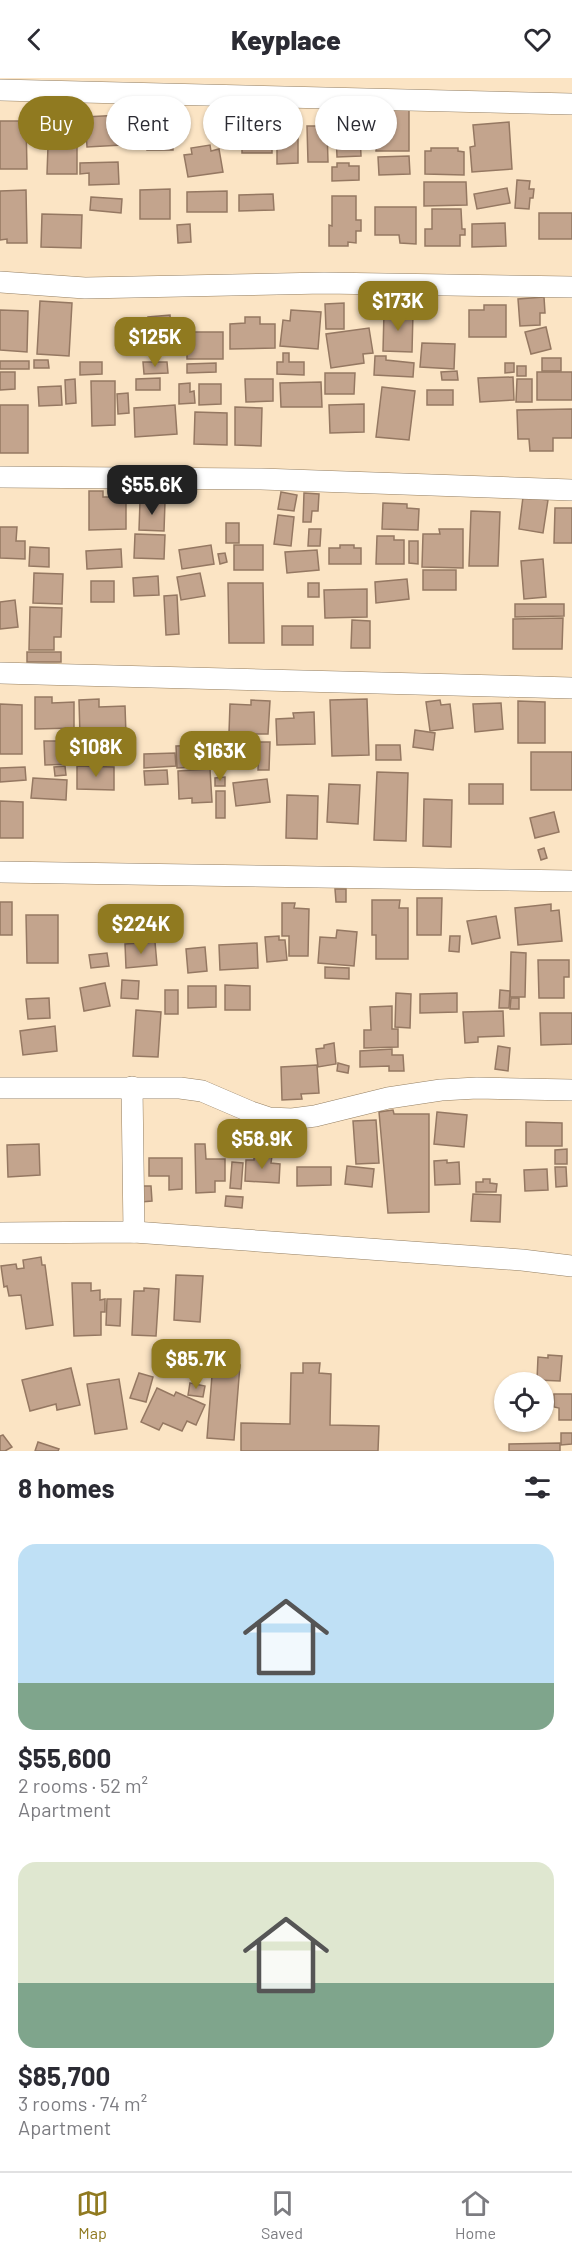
<!DOCTYPE html>
<meta charset="utf-8">
<style>
body{margin:0;font-family:Barlow,sans-serif;background:#f7f7f7;color:#2b2b33;height:100vh;display:flex;flex-direction:column;font-size:22px;white-space:nowrap}
*{box-sizing:border-box;margin:0}
p{font-size:20px;color:#7c7c81}
.icon{flex:none;width:33px;height:33px;fill:none;stroke:currentColor;stroke-width:2;stroke-linecap:round;stroke-linejoin:round}
.map{position:relative;height:1373px;overflow:hidden}
.side{display:flex;flex-direction:column;background:#fff;flex:1}
.side>*{flex:none}
.hud{position:absolute;left:18px;top:18px;width:537px;height:54px;display:flex;gap:12px}
.tools{position:absolute;left:494px;top:1294px;display:grid;gap:12px}
.tools a{display:grid;place-items:center;width:60px;height:60px;border-radius:50%;background:#fff;box-shadow:0 2px 4px #0004;font-size:30px}
.price{position:absolute;translate:-50% -51px;padding:0 14px;border-radius:12px;background:#907a20;color:#fff;font-size:20px;line-height:39px;filter:drop-shadow(0 2px 3px #0008)}
.price::after{content:'';position:absolute;left:50%;top:36px;width:18px;height:14px;margin-left:-9px;background:inherit;clip-path:polygon(0 0,100% 0,50% 100%)}
.price.active{background:#222;color:#fff}
ul{padding:0;list-style:none}
li{display:grid;align-content:center;gap:12px;height:318px;padding:0 18px}
li span{display:grid;place-items:center;height:186px;border-radius:18px;color:#555}
li>.icon{margin-inline-start:auto}
span .icon{width:108px;height:108px;fill:#fffc;stroke-width:1}
li b{font-size:26px}
h2{display:flex;justify-content:space-between;align-items:center;height:72px;padding:0 18px;font-size:26px}
.chip{padding:0 21px;border-radius:27px;background:#fff;box-shadow:0 2px 4px #0004;font-size:21px;line-height:54px}
.chip.active{background:#907a20;color:#fff}
header{display:flex;justify-content:space-between;align-items:center;height:78px;padding:0 18px;background:#fff;font-size:27px;font-weight:800}
.tab-bar{display:flex;justify-content:space-around;align-items:center;height:84px;border-top:2px solid #e1e1e2;background:#fff;font-size:16px;color:#7c7c81}
.tab-bar a{display:grid;justify-items:center;gap:3px}
.tab-bar .active{color:#907a20}
.map>svg:first-child{display:block}
.building{fill:#c3a48d;stroke:#957862;stroke-width:1.5}
.lines{fill:none;stroke-linecap:round;stroke-linejoin:round}
.minor-casing{stroke:#947f62;stroke-width:22}
.minor{stroke:#fff;stroke-width:21}
</style>
<header><svg class="icon" aria-label="back" viewBox="0 0 24 24"><path d="M15 5l-7 7 7 7"/></svg>Keyplace<svg class="icon" aria-label="heart" viewBox="0 0 24 24"><path d="M12 20l-8-8c-3-5 5-10 8-4 3-6 11-1 8 4z"/></svg></header>
<div class="map">
<svg width="572" height="1373" viewBox="0 0 572 1373">
<rect width="100%" height="100%" fill="#fbe4c4"/>
<g class="building">
<path d="M290 26V46H279V27Z"/>
<rect x="242" y="30" width="30" height="45"/>
<rect x="147" y="31" width="26" height="41"/>
<rect x="376" y="31" width="33" height="42"/>
<path d="M359 32 361 78 337 79 335 33Z"/>
<path d="M121 37 122 67 87 69 85 39Z"/>
<path d="M0 43H26L27 91H0Z"/>
<path d="M42 44 77 45V96H47L48 68H42Z"/>
<path d="M509 44 512 91 472 94 470 69 475 68 473 47Z"/>
<path d="M307 48H327L328 84H308Z"/>
<path d="M277 50H298V85L277 86Z"/>
<path d="M210 67 211 73 219 71 223 94 188 99 184 77 192 76 191 70Z"/>
<path d="M431 70H458V73L464 74V97L425 96V73H431Z"/>
<path d="M409 78 410 96 379 97 378 79Z"/>
<path d="M118 84 119 106 89 107V95L80 96V85Z"/>
<path d="M337 85H349V88H359V102L332 103V89H337Z"/>
<path d="M517 102 530 103 529 111H534L533 120H530L529 131 515 130Z"/>
<path d="M424 104H466L467 127 424 128Z"/>
<path d="M507 110 510 125 477 131 474 116Z"/>
<path d="M170 111V141H140V112Z"/>
<path d="M26 112 27 165H7V161L0 162V113Z"/>
<path d="M227 113V134H187V114Z"/>
<path d="M273 116 274 132 239 133V117Z"/>
<path d="M332 118H356V142H361V153H356V165L348 164V168H329V147L332 148Z"/>
<path d="M91 119 122 121 121 135 90 132Z"/>
<path d="M375 129H416V166L400 165 399 157H375Z"/>
<path d="M432 131H461L462 151H465V157H460V168H425V151H432Z"/>
<rect x="539" y="135" width="33" height="26"/>
<path d="M42 136 82 137 81 170 41 169Z"/>
<path d="M505 145 506 168 472 169V146Z"/>
<path d="M190 146 191 164 178 165 177 147Z"/>
<path d="M544 219 545 235H540V247L520 248 518 221Z"/>
<path d="M40 223 72 225 69 278 37 276Z"/>
<path d="M344 225V251H326L325 226Z"/>
<path d="M484 227H506V259H469V232H484Z"/>
<path d="M0 232 28 233 27 274 0 272Z"/>
<path d="M291 232 321 234 318 271 280 268 283 242 290 243Z"/>
<path d="M384 234 413 235 412 274 383 273Z"/>
<path d="M170 237 172 273 132 275 131 247H149L148 239Z"/>
<path d="M245 239H260V246H275V270L230 271V246L245 245Z"/>
<path d="M546 249 551 271 531 276 525 254Z"/>
<path d="M369 250 373 275 363 276 364 285 331 290 326 256Z"/>
<rect x="187" y="254" width="36" height="27"/>
<path d="M422 265 455 266 454 291 420 289Z"/>
<path d="M283 275H289V284H304V297L277 296V284H283Z"/>
<path d="M375 278H386V282L414 285 413 299 374 297Z"/>
<rect x="542" y="280" width="19" height="13"/>
<path d="M34 282H48L49 290H34Z"/>
<rect x="0" y="283" width="29" height="8"/>
<path d="M80 284H102V296L80 297Z"/>
<path d="M143 284H167L168 295 144 296Z"/>
<path d="M216 285V294L187 295V286Z"/>
<path d="M505 285H514V294L505 295Z"/>
<rect x="517" y="288" width="9" height="10"/>
<path d="M457 293 458 302H442L441 294Z"/>
<path d="M0 294H15V311L0 312Z"/>
<rect x="537" y="294" width="35" height="28"/>
<path d="M325 295H355L354 316H325Z"/>
<path d="M513 299 514 322 480 324 478 300Z"/>
<path d="M160 300V312H136V301Z"/>
<path d="M75 301 76 325 66 326 65 302Z"/>
<path d="M245 301H273V323L246 324Z"/>
<path d="M517 301H532V324H516Z"/>
<path d="M91 303H115V347L92 348Z"/>
<path d="M321 304 322 329H281L280 305Z"/>
<path d="M190 305V314L194 313 195 325 179 326V306Z"/>
<path d="M199 306H221V326L199 327Z"/>
<path d="M61 308 62 327 39 328 38 309Z"/>
<path d="M382 309 415 313 409 362 376 359Z"/>
<rect x="427" y="312" width="26" height="15"/>
<path d="M128 315 129 335 118 336 117 316Z"/>
<path d="M364 326V354L330 355 329 327Z"/>
<rect x="0" y="327" width="28" height="48"/>
<path d="M175 327 177 356 135 359 134 330Z"/>
<path d="M235 329 262 330 261 368 235 367Z"/>
<path d="M572 331V360H553V373H530L529 361H518L517 332Z"/>
<path d="M195 334 227 335V367L194 366Z"/>
<path d="M89 413H103V419H126V451L89 452Z"/>
<path d="M281 414 297 417 294 433 278 431Z"/>
<path d="M304 415 319 416 318 433H312L311 444H303Z"/>
<path d="M523 419 548 422 543 455 519 451Z"/>
<path d="M140 423 165 424 164 453 139 452Z"/>
<path d="M383 425 407 426V430L419 431 418 452 382 451Z"/>
<path d="M555 430H572V465H554Z"/>
<path d="M471 433 500 434 498 488H469Z"/>
<path d="M278 437 294 439 291 468 274 466Z"/>
<rect x="226" y="445" width="13" height="20"/>
<path d="M0 449H17L16 463H25V481L0 480Z"/>
<path d="M309 451H321L320 468H308Z"/>
<path d="M439 451H463V490L422 489 423 456H440Z"/>
<path d="M135 456 165 457 164 481 134 480Z"/>
<path d="M377 458H394V462H404V486H376Z"/>
<path d="M409 463H418V486L409 485Z"/>
<path d="M211 467 214 486 182 491 179 472Z"/>
<rect x="234" y="467" width="29" height="25"/>
<path d="M340 467H354V470H361V486H329V470H340Z"/>
<path d="M30 469 49 470V489L29 488Z"/>
<path d="M121 471 122 489 87 491 86 473Z"/>
<path d="M317 472 319 492 287 495 285 474Z"/>
<path d="M225 475 227 484 220 486 218 476Z"/>
<path d="M543 481 546 519 524 521 521 483Z"/>
<rect x="423" y="492" width="33" height="20"/>
<path d="M34 495 63 496 62 526 33 525Z"/>
<path d="M200 495 205 518 181 522 177 499Z"/>
<path d="M158 498 159 517 134 518 133 500Z"/>
<path d="M407 501 409 521 376 525 375 504Z"/>
<rect x="91" y="503" width="23" height="21"/>
<path d="M228 505H263L264 565H229Z"/>
<rect x="308" y="505" width="11" height="14"/>
<path d="M367 511V539L325 540 324 512Z"/>
<path d="M177 517 179 556 166 557 164 518Z"/>
<path d="M15 522 18 549 0 551V524Z"/>
<path d="M515 526H564V538L515 539Z"/>
<path d="M30 529 62 530 61 559H54V572H29Z"/>
<path d="M563 540 562 571H513V541Z"/>
<path d="M352 542 370 543V570H351Z"/>
<rect x="282" y="548" width="31" height="19"/>
<rect x="27" y="574" width="34" height="10"/>
<path d="M35 619H52V625L74 624V650L35 651Z"/>
<path d="M99 621V629L125 628 126 657 80 658 79 622Z"/>
<path d="M367 621 369 677 332 678 330 622Z"/>
<path d="M251 622 270 623 268 656H256V662H238V655H229L230 626 251 627Z"/>
<path d="M440 622 441 627 450 626 453 650 430 653 426 624Z"/>
<path d="M518 623 545 624V665H518Z"/>
<path d="M501 625 503 651 475 654 473 626Z"/>
<path d="M0 626 22 627V676H0Z"/>
<path d="M314 634 315 666 277 667 276 641 294 640 293 635Z"/>
<path d="M415 652 435 655 433 672 413 669Z"/>
<path d="M59 658H73L74 686 45 687 44 663H59Z"/>
<path d="M259 664H270L269 692H258Z"/>
<path d="M76 665H85L86 682 77 683Z"/>
<path d="M215 667V688L177 690 176 668Z"/>
<path d="M376 667H400L401 682H376Z"/>
<rect x="531" y="674" width="41" height="38"/>
<path d="M175 675 176 688 144 690V676Z"/>
<path d="M65 688 66 697 55 698 54 689Z"/>
<path d="M77 688 114 689V712L77 711Z"/>
<path d="M25 689 26 702 0 704V690Z"/>
<path d="M210 691 212 724 192 725V720L179 721 178 693Z"/>
<path d="M167 692 168 706 145 707 144 693Z"/>
<path d="M377 694 408 695 406 763 374 762Z"/>
<path d="M225 699V708H215V700Z"/>
<path d="M33 700 67 702 66 722 31 720Z"/>
<path d="M267 701 270 724 236 728 233 705Z"/>
<path d="M329 706 360 707 358 746 327 744Z"/>
<rect x="469" y="706" width="34" height="20"/>
<rect x="216" y="713" width="9" height="27"/>
<path d="M287 717 318 718 317 761 286 760Z"/>
<path d="M424 721 452 722 451 769 423 768Z"/>
<path d="M0 723 23 724V760H0Z"/>
<path d="M554 734 559 754 535 760 530 740Z"/>
<path d="M544 770 547 780 541 782 538 772Z"/>
<path d="M335 811H346V824H336Z"/>
<path d="M417 820H442L441 857H417Z"/>
<path d="M372 822H400L399 830H408V881H376V857H372Z"/>
<rect x="0" y="824" width="12" height="33"/>
<path d="M282 825H295L294 830 309 831 308 878H289V858H282Z"/>
<path d="M551 826V833L559 832 562 863 518 867 515 830Z"/>
<path d="M26 837H58V885H27Z"/>
<path d="M496 838 500 860 472 866 467 843Z"/>
<path d="M337 852 357 854 354 888 318 885 320 859 336 860Z"/>
<path d="M279 858V862H285L287 882 267 884 265 859Z"/>
<path d="M450 858H460L459 874 449 873Z"/>
<path d="M155 864 157 887 126 890 125 866Z"/>
<path d="M257 865 258 890 220 892 219 867Z"/>
<path d="M205 869 207 893 188 895 186 871Z"/>
<path d="M511 874 526 875 525 919H510Z"/>
<path d="M107 875 109 888 91 890 89 877Z"/>
<path d="M538 882H569V899H564V920H539Z"/>
<path d="M325 889 349 890V901L325 900Z"/>
<path d="M122 902 139 903 138 921 121 920Z"/>
<path d="M105 905 110 928 84 933 80 910Z"/>
<path d="M225 907 250 908V932H225Z"/>
<path d="M188 908H216V929L188 930Z"/>
<rect x="165" y="912" width="13" height="24"/>
<path d="M500 912 510 913 509 930H499Z"/>
<path d="M396 915 411 916 410 950 395 949Z"/>
<path d="M457 915V934L420 935V916Z"/>
<path d="M49 920 50 940 28 941 26 921Z"/>
<path d="M511 920H519V931H510Z"/>
<path d="M392 928V951H398V969L364 970V952H371L370 929Z"/>
<path d="M136 932 161 934 158 979 133 978Z"/>
<path d="M503 933 504 958 478 959V964L465 965 463 934Z"/>
<path d="M540 935H572V966L541 967Z"/>
<path d="M55 948 57 973 23 977 20 953Z"/>
<path d="M334 965 336 986 318 989 316 971 324 970V967Z"/>
<path d="M498 968 510 970 508 993 495 991Z"/>
<path d="M392 971V977H403L404 993H389V988L360 989V973Z"/>
<path d="M338 985 349 988 348 995 337 993Z"/>
<path d="M317 987 319 1015 301 1016 302 1021 282 1022 281 989Z"/>
<path d="M393 1032 394 1036H429V1134L388 1135 379 1034Z"/>
<path d="M437 1034 467 1037 464 1069 434 1066Z"/>
<path d="M376 1042 379 1085 356 1086 353 1043Z"/>
<path d="M526 1044 562 1045V1068H526Z"/>
<path d="M39 1066 40 1097 8 1099 7 1067Z"/>
<path d="M195 1066H205L206 1081H225V1103H215V1114L196 1115Z"/>
<path d="M567 1071V1086H555V1072Z"/>
<path d="M254 1077 272 1078 271 1085 280 1086 279 1105 245 1103 246 1082H254Z"/>
<path d="M149 1080H182V1111L169 1112V1098H149Z"/>
<path d="M447 1082V1085L459 1084 460 1106 435 1107 434 1083Z"/>
<path d="M232 1084 243 1085 241 1111 230 1110Z"/>
<path d="M347 1088 374 1091 372 1109 345 1106Z"/>
<path d="M297 1089H331V1107L297 1108Z"/>
<path d="M555 1089H566L567 1108 556 1109Z"/>
<path d="M547 1091 548 1112 525 1113 524 1092Z"/>
<path d="M483 1101H490V1105L497 1106 496 1114H476V1104H483Z"/>
<path d="M141 1108H151L152 1123 141 1124Z"/>
<path d="M473 1116 501 1117 500 1144 471 1143Z"/>
<path d="M226 1118 243 1119 242 1130 225 1128Z"/>
<path d="M41 1179 42 1187H45L53 1247 26 1251 21 1217 9 1218 7 1208 4 1209 1 1188 16 1186 17 1191 24 1190 23 1182Z"/>
<path d="M176 1197 203 1198 200 1244 174 1242Z"/>
<path d="M72 1205H91V1213L100 1212V1222L105 1221V1234H101V1257L74 1258Z"/>
<path d="M144 1210 159 1211 156 1258 132 1257 134 1213H144Z"/>
<path d="M107 1221H121L120 1248 106 1247Z"/>
<path d="M548 1277 562 1278 560 1303 537 1302 538 1279 548 1280Z"/>
<path d="M213 1285 240 1287 234 1362 207 1360Z"/>
<path d="M303 1285H320L319 1295 331 1296 330 1347 379 1348 378 1373H241V1345L290 1346 291 1295H303Z"/>
<path d="M71 1290 80 1327 57 1332 56 1326 30 1333 22 1302Z"/>
<path d="M139 1295 153 1299 146 1324 130 1320Z"/>
<path d="M119 1301 127 1351 95 1356 87 1306Z"/>
<path d="M190 1305 205 1308 203 1319 188 1317Z"/>
<path d="M157 1310 174 1318 176 1314 205 1327 196 1347 187 1343 182 1353 163 1345 159 1352 141 1344Z"/>
<path d="M554 1316H572V1342H559V1330L554 1329Z"/>
<path d="M561 1355H572V1366L561 1367Z"/>
<path d="M3 1357 12 1369 5 1373H0V1358Z"/>
<path d="M38 1364 59 1371 58 1373H35Z"/>
<path d="M560 1365V1373H509V1366Z"/>
</g>
<g class="lines">
<g class="minor-casing">
<g id="minor">
<path d="M0 12 572 26"/>
<path d="M0 204 85 210 324 205 572 209"/>
<path d="M0 399 261 401 572 412"/>
<path d="M0 595 572 610"/>
<path d="M0 794 572 803"/>
<path d="M132 1009 134 1154"/>
<path d="M0 1010H180L202 1013 251 1034 269 1040 292 1041 315 1038 388 1020 441 1012 477 1010 572 1012"/>
<path d="M0 1155 134 1154 522 1182 572 1188"/>
</g>
</g>
<use href="#minor" class="minor"/>
</g>
</svg>
<div class="tools">
<a><svg class="icon" aria-label="locate" viewBox="0 0 24 24"><circle cx="12" cy="12" r="6"/><path d="M12 2v4M12 18v4M2 12h4M18 12h4"/></svg></a>
</div>
<b class="price" style="left:398px;top:254px">$173K</b>
<b class="price" style="left:155px;top:290px">$125K</b>
<b class="price active" style="left:152px;top:438px">$55.6K</b>
<b class="price" style="left:96px;top:700px">$108K</b>
<b class="price" style="left:220px;top:704px">$163K</b>
<b class="price" style="left:141px;top:877px">$224K</b>
<b class="price" style="left:262px;top:1092px">$58.9K</b>
<b class="price" style="left:196px;top:1312px">$85.7K</b>
<div class="hud">
<a class="chip active">Buy</a>
<a class="chip">Rent</a>
<a class="chip">Filters</a>
<a class="chip">New</a>
</div>
</div>
<section class="side">
<h2>8 homes<svg class="icon" aria-label="filters" viewBox="0 0 24 24"><path d="M4 7h16M4 17h16"/><circle cx="9" cy="7" r="2"/><circle cx="15" cy="17" r="2"/></svg></h2>
<ul>
<li><span style="background:linear-gradient(#bfe0f5 75%,#7fa58c 0)"><svg class="icon" aria-label="home" viewBox="0 0 24 24"><path d="M3 11l9-7 9 7M6 9v11h12V9"/></svg></span><div><b>$55,600</b><p>2 rooms · 52 m²</p><p>Apartment</p></div></li>
<li><span style="background:linear-gradient(#dfe7d0 65%,#7fa58c 0)"><svg class="icon" aria-label="home" viewBox="0 0 24 24"><path d="M3 11l9-7 9 7M6 9v11h12V9"/></svg></span><div><b>$85,700</b><p>3 rooms · 74 m²</p><p>Apartment</p></div></li>
</ul>
</section>
<nav class="tab-bar">
<a class="active"><svg class="icon" aria-label="map" viewBox="0 0 24 24"><path d="M3 6l6-2 6 2 6-2v14l-6 2-6-2-6 2zM9 4v14M15 6v14"/></svg>Map</a>
<a><svg class="icon" aria-label="saved" viewBox="0 0 24 24"><path d="M7 4h10v16l-5-4-5 4z"/></svg>Saved</a>
<a><svg class="icon" aria-label="home" viewBox="0 0 24 24"><path d="M3 11l9-7 9 7M6 9v11h12V9"/></svg>Home</a>
</nav>
